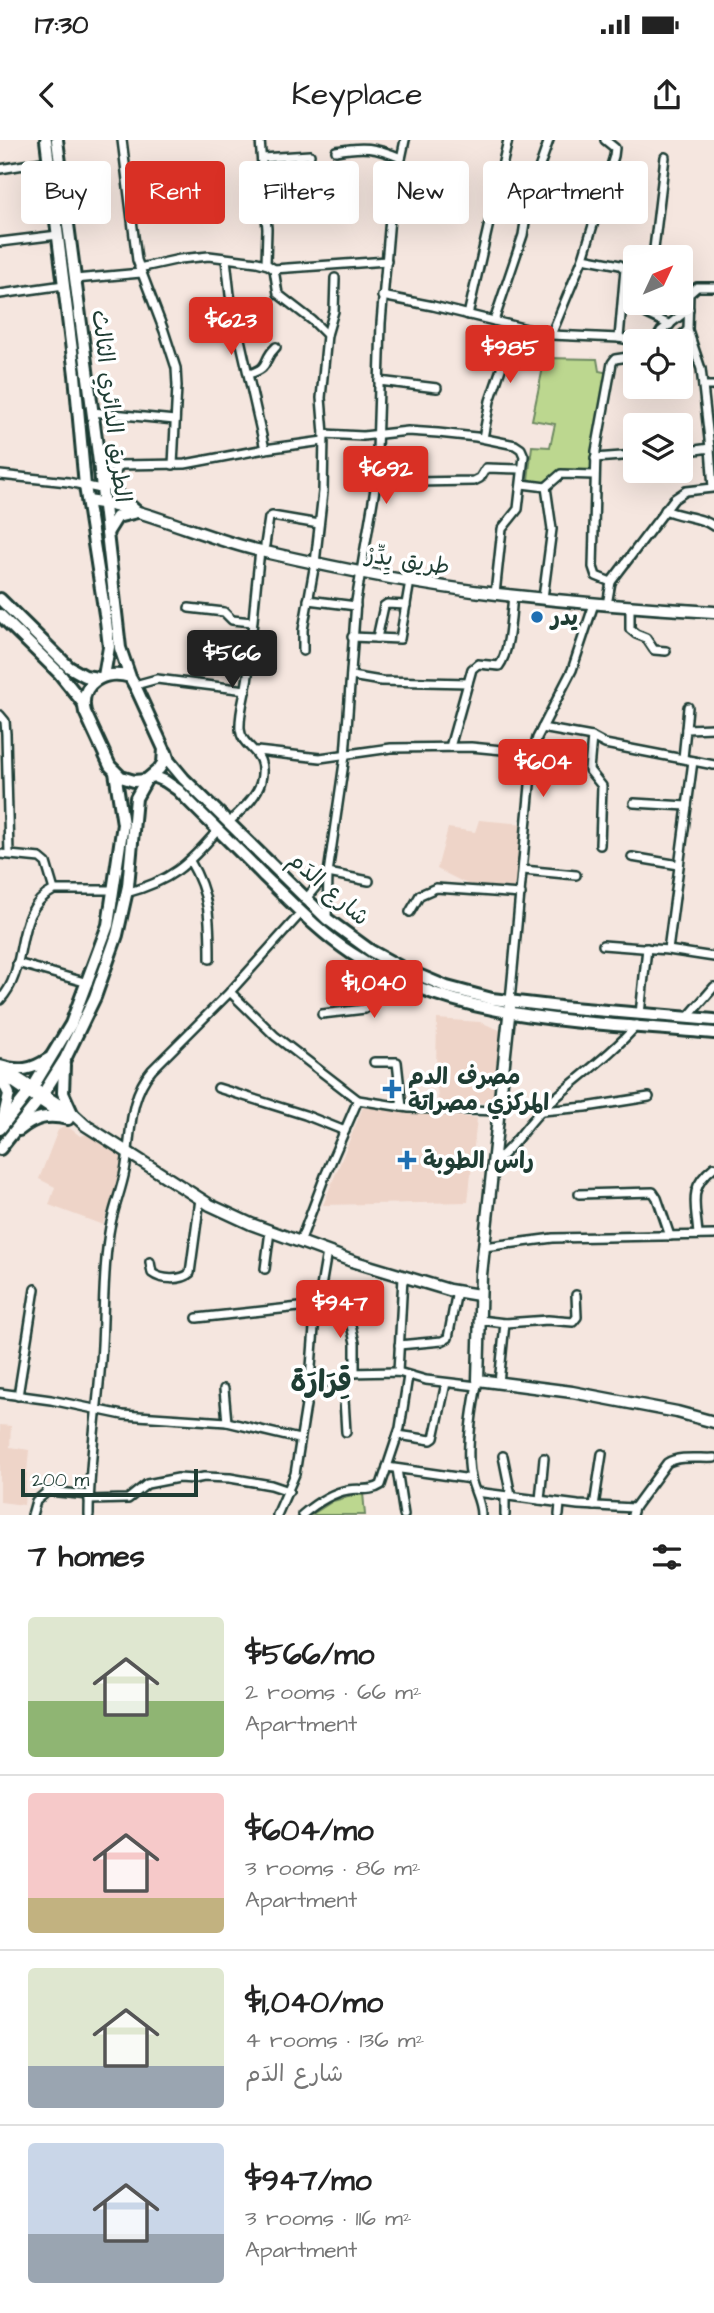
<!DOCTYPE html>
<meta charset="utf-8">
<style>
body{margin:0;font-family:"Architects Daughter","Playpen Sans Arabic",sans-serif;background:#f6f6f6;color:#222;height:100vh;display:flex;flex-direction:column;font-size:26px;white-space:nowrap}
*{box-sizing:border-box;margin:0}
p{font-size:23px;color:#767676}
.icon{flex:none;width:38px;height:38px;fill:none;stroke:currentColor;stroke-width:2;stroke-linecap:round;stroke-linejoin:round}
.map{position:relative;height:1375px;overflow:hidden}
.panel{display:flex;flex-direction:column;background:#fff;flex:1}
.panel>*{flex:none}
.guide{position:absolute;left:21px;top:21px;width:672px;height:63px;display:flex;gap:14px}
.needle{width:46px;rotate:46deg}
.buttons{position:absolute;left:623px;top:105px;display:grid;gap:14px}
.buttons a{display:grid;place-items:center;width:70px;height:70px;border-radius:7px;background:#fff;box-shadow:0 7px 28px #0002;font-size:35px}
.scale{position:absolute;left:21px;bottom:18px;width:177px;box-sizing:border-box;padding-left:7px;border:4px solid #1f3d34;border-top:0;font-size:19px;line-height:24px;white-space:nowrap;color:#1f3d34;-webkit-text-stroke:5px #fff;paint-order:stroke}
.price{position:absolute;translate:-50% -60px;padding:0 16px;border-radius:7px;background:#d93025;color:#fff;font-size:23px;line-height:46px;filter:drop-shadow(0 2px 4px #0008)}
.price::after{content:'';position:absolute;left:50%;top:42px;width:21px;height:16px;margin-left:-10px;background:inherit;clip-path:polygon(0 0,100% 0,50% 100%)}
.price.active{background:#222;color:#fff}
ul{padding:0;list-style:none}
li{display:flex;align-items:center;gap:21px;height:175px;padding:0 28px}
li+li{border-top:2px solid #e0e0e0}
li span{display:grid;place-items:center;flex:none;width:196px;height:140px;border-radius:7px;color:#555}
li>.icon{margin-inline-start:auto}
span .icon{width:84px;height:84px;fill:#fffc;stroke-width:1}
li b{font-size:30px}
h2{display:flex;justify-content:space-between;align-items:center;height:84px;padding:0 28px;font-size:30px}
.chip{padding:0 24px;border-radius:7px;background:#fff;box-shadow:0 7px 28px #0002;font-size:24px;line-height:63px}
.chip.active{background:#d93025;color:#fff}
.status{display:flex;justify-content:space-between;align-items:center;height:49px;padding:0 35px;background:#fff;direction:ltr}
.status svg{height:19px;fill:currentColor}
header{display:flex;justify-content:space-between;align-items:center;height:91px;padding:0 28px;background:#fff;font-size:32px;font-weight:600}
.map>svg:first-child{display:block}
.built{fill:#eed4c8}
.green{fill:#bcd78f;stroke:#6e8a62;stroke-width:2}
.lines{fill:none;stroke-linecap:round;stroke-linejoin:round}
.street-casing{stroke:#1f3d34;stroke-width:12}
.secondary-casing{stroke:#1f3d34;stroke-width:15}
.primary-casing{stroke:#1f3d34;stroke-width:16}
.street{stroke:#fff;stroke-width:7}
.secondary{stroke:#fff;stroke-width:10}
.primary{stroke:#fff;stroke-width:10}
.poi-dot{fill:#1f6fb2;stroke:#fff;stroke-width:2.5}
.labels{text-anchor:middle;stroke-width:7;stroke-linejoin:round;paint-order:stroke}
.street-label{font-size:23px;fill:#1f3d34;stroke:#fff}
.poi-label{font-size:23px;font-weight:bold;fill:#1f3d34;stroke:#fff;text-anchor:start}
.district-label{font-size:30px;font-weight:bold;fill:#1f3d34;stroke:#fff}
</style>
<div class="status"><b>17:30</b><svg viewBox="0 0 49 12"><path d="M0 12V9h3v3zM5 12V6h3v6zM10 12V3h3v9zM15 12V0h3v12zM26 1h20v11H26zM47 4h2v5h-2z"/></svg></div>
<header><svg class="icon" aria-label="back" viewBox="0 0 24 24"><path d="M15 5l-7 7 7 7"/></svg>Keyplace<svg class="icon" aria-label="share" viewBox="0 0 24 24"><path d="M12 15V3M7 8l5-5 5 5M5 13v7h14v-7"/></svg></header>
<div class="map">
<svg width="714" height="1375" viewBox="0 0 714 1375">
<rect width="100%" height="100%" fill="#f5e6df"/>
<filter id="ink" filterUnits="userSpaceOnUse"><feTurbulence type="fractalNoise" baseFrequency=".0143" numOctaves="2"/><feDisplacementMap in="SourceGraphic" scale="14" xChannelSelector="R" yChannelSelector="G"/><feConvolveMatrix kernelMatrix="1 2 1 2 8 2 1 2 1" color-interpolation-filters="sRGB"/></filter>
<g filter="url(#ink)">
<g class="built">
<path d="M479 680 525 684 519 752 467 744 437 729 448 688 475 692Z"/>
<path d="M437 879 480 882 505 892 496 963 438 962 436 931Z"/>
<path d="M363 967 477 978 468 1062 323 1065Z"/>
<path d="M67 986 80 996 88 994 125 1017 103 1085 49 1065 55 1047 39 1039 58 990Z"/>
<path d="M0 1285 11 1286 10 1307 29 1310 24 1365 0 1362Z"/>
</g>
<g class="green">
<path d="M545 218 597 219 599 231 609 233 593 332 565 333 550 344 528 342V340L532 306 550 307 555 284 532 280Z"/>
<path d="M363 1353 365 1375H311L333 1361Z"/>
</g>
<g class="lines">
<g class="street-casing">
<g id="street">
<path d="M122 0 137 120 164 191 176 228 177 246 173 325"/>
<path d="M260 0 267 89 266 124"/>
<path d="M336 11C363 6 375 7 401 18"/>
<path d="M262 18 310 15"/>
<path d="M0 29 48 21"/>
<path d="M0 102 58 95"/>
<path d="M653 117 665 17"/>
<path d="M583 118 620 125 625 129 619 198"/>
<path d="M226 119 230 155 265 309"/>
<path d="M139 128 180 119 209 116 257 122 268 125 274 129"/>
<path d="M75 139 141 133"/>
<path d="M0 154 64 145"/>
<path d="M382 156 433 166 551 195 619 198 635 201"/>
<path d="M647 163V174L670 185"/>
<path d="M468 175 508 0"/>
<path d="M494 181 523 95 529 57 549 0"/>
<path d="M327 195 334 171 335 138"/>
<path d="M551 195 583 118 614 16 615 8 605 0"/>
<path d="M655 201 661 191 689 169"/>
<path d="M674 201 688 190"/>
<path d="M249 234C272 227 261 221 276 207"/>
<path d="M379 241 437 248"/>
<path d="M703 246H714"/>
<path d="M92 272 175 280"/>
<path d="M324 294 321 258 327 195 313 181 278 154 274 129 387 121"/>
<path d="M483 298 490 261 504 220 512 187"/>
<path d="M710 308 701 229 688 190 689 154 697 147H714"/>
<path d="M595 318 635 315"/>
<path d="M99 322 117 330 119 325 185 324 265 309 323 301"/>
<path d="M0 335 68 342 101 349"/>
<path d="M415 342 474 341 480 338 486 328 522 329"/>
<path d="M522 344 546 347 552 389 543 458"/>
<path d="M546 347 561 334 594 335"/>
<path d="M665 370C680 377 703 377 713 386"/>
<path d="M265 405 269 378 272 376 319 384"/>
<path d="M611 442 674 359 686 351 713 348 710 308 681 312"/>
<path d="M308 460 356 466"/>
<path d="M607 465 611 442 596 436 593 427 596 311 612 223 615 219 635 216"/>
<path d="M630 467V489L636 494 646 498 654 510 666 511"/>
<path d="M189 468 224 472 232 480 252 482"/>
<path d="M352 497 400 499 410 441"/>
<path d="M377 498 384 466 387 464 406 465"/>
<path d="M303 511V490L315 423 323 352 324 294 363 296 408 291 438 293 476 297 515 305 521 309 524 316 518 369 502 389 495 454"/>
<path d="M351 536 381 541 468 543"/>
<path d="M135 545 157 539 246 550"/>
<path d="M0 575 5 581 6 594 9 714"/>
<path d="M542 588 592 597 605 604 714 625"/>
<path d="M686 589 688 567"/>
<path d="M592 597 589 630 602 646 600 705"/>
<path d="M450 607 472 529 478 524 499 526C510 512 511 474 513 455"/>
<path d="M257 611 320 618 391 608 471 607 533 613"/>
<path d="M683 618 686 589 714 588"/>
<path d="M634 663 687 666"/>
<path d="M228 683C240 671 257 658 261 641 268 609 242 610 240 589 239 571 246 553 248 535 252 494 255 453 260 411"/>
<path d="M0 714 40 718 46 723 54 750H114"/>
<path d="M632 717 679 725"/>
<path d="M190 721C210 755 210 780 210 819"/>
<path d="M523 730 576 735"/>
<path d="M328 733 369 741"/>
<path d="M126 753C171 741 188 725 218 690"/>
<path d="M305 760 327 733"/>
<path d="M410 772 420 755 436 748 521 754"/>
<path d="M327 779 328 733 345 616 356 461 376 343 381 183 391 66 405 0"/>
<path d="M603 805 668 810 714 817"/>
<path d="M668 810 693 621"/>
<path d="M17 823 88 843"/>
<path d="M230 852 275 896 358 960 409 968 498 971"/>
<path d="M0 860C31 828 10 772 54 750"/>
<path d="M510 861 533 613 537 598 572 530 594 464"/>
<path d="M322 874 365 869 371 861 379 830"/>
<path d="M640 874 647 808"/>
<path d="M687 878 714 847"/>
<path d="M374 922H397L402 967"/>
<path d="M218 948 305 975 345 991"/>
<path d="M542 971 586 967 649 957"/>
<path d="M492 1024C513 1009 525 986 544 968 574 940 609 917 637 885"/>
<path d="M579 1054 653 1052 657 1058 670 1096"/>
<path d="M698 1095C696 1064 687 1048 714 1027"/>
<path d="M300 1102 325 1036 358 960"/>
<path d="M484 1107 553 1098 714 1095"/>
<path d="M150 1122 152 1133C161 1140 181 1141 190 1133L200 1059"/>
<path d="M265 1129 270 1091"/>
<path d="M316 1174 344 1176 350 1181 355 1203V1233"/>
<path d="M197 1178 318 1165"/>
<path d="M480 1180 505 1183 548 1180 573 1182 577 1177 576 1155"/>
<path d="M399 1205 442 1201 448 1198 457 1151"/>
<path d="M398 1232 403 1137"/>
<path d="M310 1240 343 1243"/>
<path d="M499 1243 505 1183"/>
<path d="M477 1244C472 1271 465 1312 471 1338 474 1352 481 1361 481 1375"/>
<path d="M224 1249 227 1282"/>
<path d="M0 1253 51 1260 123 1275 227 1282 299 1299"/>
<path d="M18 1256 35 1149"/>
<path d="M346 1292 343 1243 348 1233 398 1232 426 1240 477 1246"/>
<path d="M398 1295 431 1300 434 1298 446 1243"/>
<path d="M503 1316 511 1356"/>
<path d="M387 1327 471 1339"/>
<path d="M397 1329 404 1375"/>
<path d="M476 1352 578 1365 634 1368"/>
<path d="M505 1356V1375"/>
<path d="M89 1360 128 1359 147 1344 178 1338 194 1339 204 1337 230 1338 271 1345 289 1351"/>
<path d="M540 1360 544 1318"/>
<path d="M594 1366 602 1314"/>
<path d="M32 1375 36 1361 48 1351 89 1355"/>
<path d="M89 1375C89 1318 99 1262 102 1205 104 1168 103 1130 109 1093 112 1072 121 1052 125 1031 132 996 127 959 152 930L230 852 302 772"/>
<path d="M277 1375 295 1334 310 1240 314 1188 327 1112"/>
<path d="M302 1375C315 1364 330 1353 348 1350 359 1348 371 1352 381 1345L400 1288 408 1236"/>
<path d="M559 1375 560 1363"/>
<path d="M632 1375 634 1368 667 1323C680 1315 700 1319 714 1318"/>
</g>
</g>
<g class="secondary-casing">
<g id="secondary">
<path d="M88 361C148 369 203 398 261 411 339 429 418 445 497 454 569 462 641 468 714 472"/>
<path d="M510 867 481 1135 478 1240 572 1252 677 1272 714 1282"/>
<path d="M1 928 72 973 85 985 210 1065 251 1084 352 1121 449 1150 479 1155"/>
<path d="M8 938 68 979"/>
</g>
</g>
<g class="primary-casing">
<g id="primary">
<path d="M46 0 75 235 85 346 106 481 109 507 104 536"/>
<path d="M57 0 99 322 120 508 130 537 137 550 164 609 163 623 159 629 146 640 134 641 121 637 110 626 85 572C78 543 105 529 130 537"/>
<path d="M101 332 114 351 137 372"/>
<path d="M107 393 117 377 137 372"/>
<path d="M0 459 69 527 85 536 98 538"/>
<path d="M0 475 59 533 83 563"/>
<path d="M166 612 169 621 184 639 327 779 371 811 402 828 447 847 492 859 560 867 714 880"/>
<path d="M153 636 165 641 178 650C206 679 236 707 264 736 292 763 319 792 351 813 457 884 591 881 714 893"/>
<path d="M64 925 63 953 72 973"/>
<path d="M0 926C19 932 32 930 48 919"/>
<path d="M0 936 9 954 3 980"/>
<path d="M0 989 33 947 71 884 108 785 123 684 115 632"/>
<path d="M19 990C35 977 48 974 68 979"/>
<path d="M0 1009 39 960 65 919 95 857 117 795 128 746 136 658 146 640"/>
</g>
</g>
<use href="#street" class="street"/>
<use href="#secondary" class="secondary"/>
<use href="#primary" class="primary"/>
</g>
</g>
<g class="poi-dot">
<circle cx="537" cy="477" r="7"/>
<path d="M388.5 938.5h7v7h7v7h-7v7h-7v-7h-7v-7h7z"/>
<path d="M403.5 1009.5h7v7h7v7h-7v7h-7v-7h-7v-7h7z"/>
</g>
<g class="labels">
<g class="street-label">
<text transform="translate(112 266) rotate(83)" y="8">الطريق الدائري الثالث</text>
<text transform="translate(408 420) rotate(9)" y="8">طريق يِدِّرْ</text>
<text transform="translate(329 748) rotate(41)" y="8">شارع الدَم</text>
</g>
<g class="poi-label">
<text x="551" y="485">يدر</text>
<text x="408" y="944">مصرف الدم<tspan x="408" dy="26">المركزي مصراتة</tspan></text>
<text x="423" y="1028">راس الطوبة</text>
</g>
<g class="district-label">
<text x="321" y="1251">قِرَارَة</text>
</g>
</g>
</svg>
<div class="buttons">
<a><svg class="needle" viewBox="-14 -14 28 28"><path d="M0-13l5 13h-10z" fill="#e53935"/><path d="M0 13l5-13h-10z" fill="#767676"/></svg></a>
<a><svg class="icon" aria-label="locate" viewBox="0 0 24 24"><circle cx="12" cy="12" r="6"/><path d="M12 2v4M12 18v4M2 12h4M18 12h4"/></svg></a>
<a><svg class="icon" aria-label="layers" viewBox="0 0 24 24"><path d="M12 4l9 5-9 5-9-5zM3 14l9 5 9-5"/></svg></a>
</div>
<div class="scale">200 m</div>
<b class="price" style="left:231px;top:217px">$623</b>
<b class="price" style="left:510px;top:245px">$985</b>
<b class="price" style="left:386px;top:366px">$692</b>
<b class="price active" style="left:232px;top:550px">$566</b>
<b class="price" style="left:543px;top:659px">$604</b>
<b class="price" style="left:374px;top:880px">$1,040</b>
<b class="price" style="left:340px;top:1200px">$947</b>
<div class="guide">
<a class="chip">Buy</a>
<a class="chip active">Rent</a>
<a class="chip">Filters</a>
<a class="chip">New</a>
<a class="chip">Apartment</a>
</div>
</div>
<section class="panel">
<h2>7 homes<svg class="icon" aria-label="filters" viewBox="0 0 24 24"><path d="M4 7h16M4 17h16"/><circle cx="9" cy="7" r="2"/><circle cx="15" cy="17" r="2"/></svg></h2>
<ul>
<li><span style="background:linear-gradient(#dfe7d0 60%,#8fb573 0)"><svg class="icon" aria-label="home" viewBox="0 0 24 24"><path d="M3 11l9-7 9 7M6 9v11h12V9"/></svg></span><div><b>$566/mo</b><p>2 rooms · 66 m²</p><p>Apartment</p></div></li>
<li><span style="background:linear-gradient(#f6c9c9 75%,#c2b280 0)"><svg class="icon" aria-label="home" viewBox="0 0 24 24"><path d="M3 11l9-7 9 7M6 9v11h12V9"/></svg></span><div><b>$604/mo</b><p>3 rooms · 86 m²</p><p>Apartment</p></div></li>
<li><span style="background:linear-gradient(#dfe7d0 70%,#9aa5b1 0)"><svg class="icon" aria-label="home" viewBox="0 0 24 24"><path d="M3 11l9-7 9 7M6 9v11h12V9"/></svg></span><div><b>$1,040/mo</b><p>4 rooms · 136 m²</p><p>شارع الدَم</p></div></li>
<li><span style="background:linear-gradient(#c9d6e8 65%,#9aa5b1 0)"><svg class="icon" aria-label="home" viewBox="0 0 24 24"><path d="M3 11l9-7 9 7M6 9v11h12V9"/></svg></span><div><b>$947/mo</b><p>3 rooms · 116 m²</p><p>Apartment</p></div></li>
</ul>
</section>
